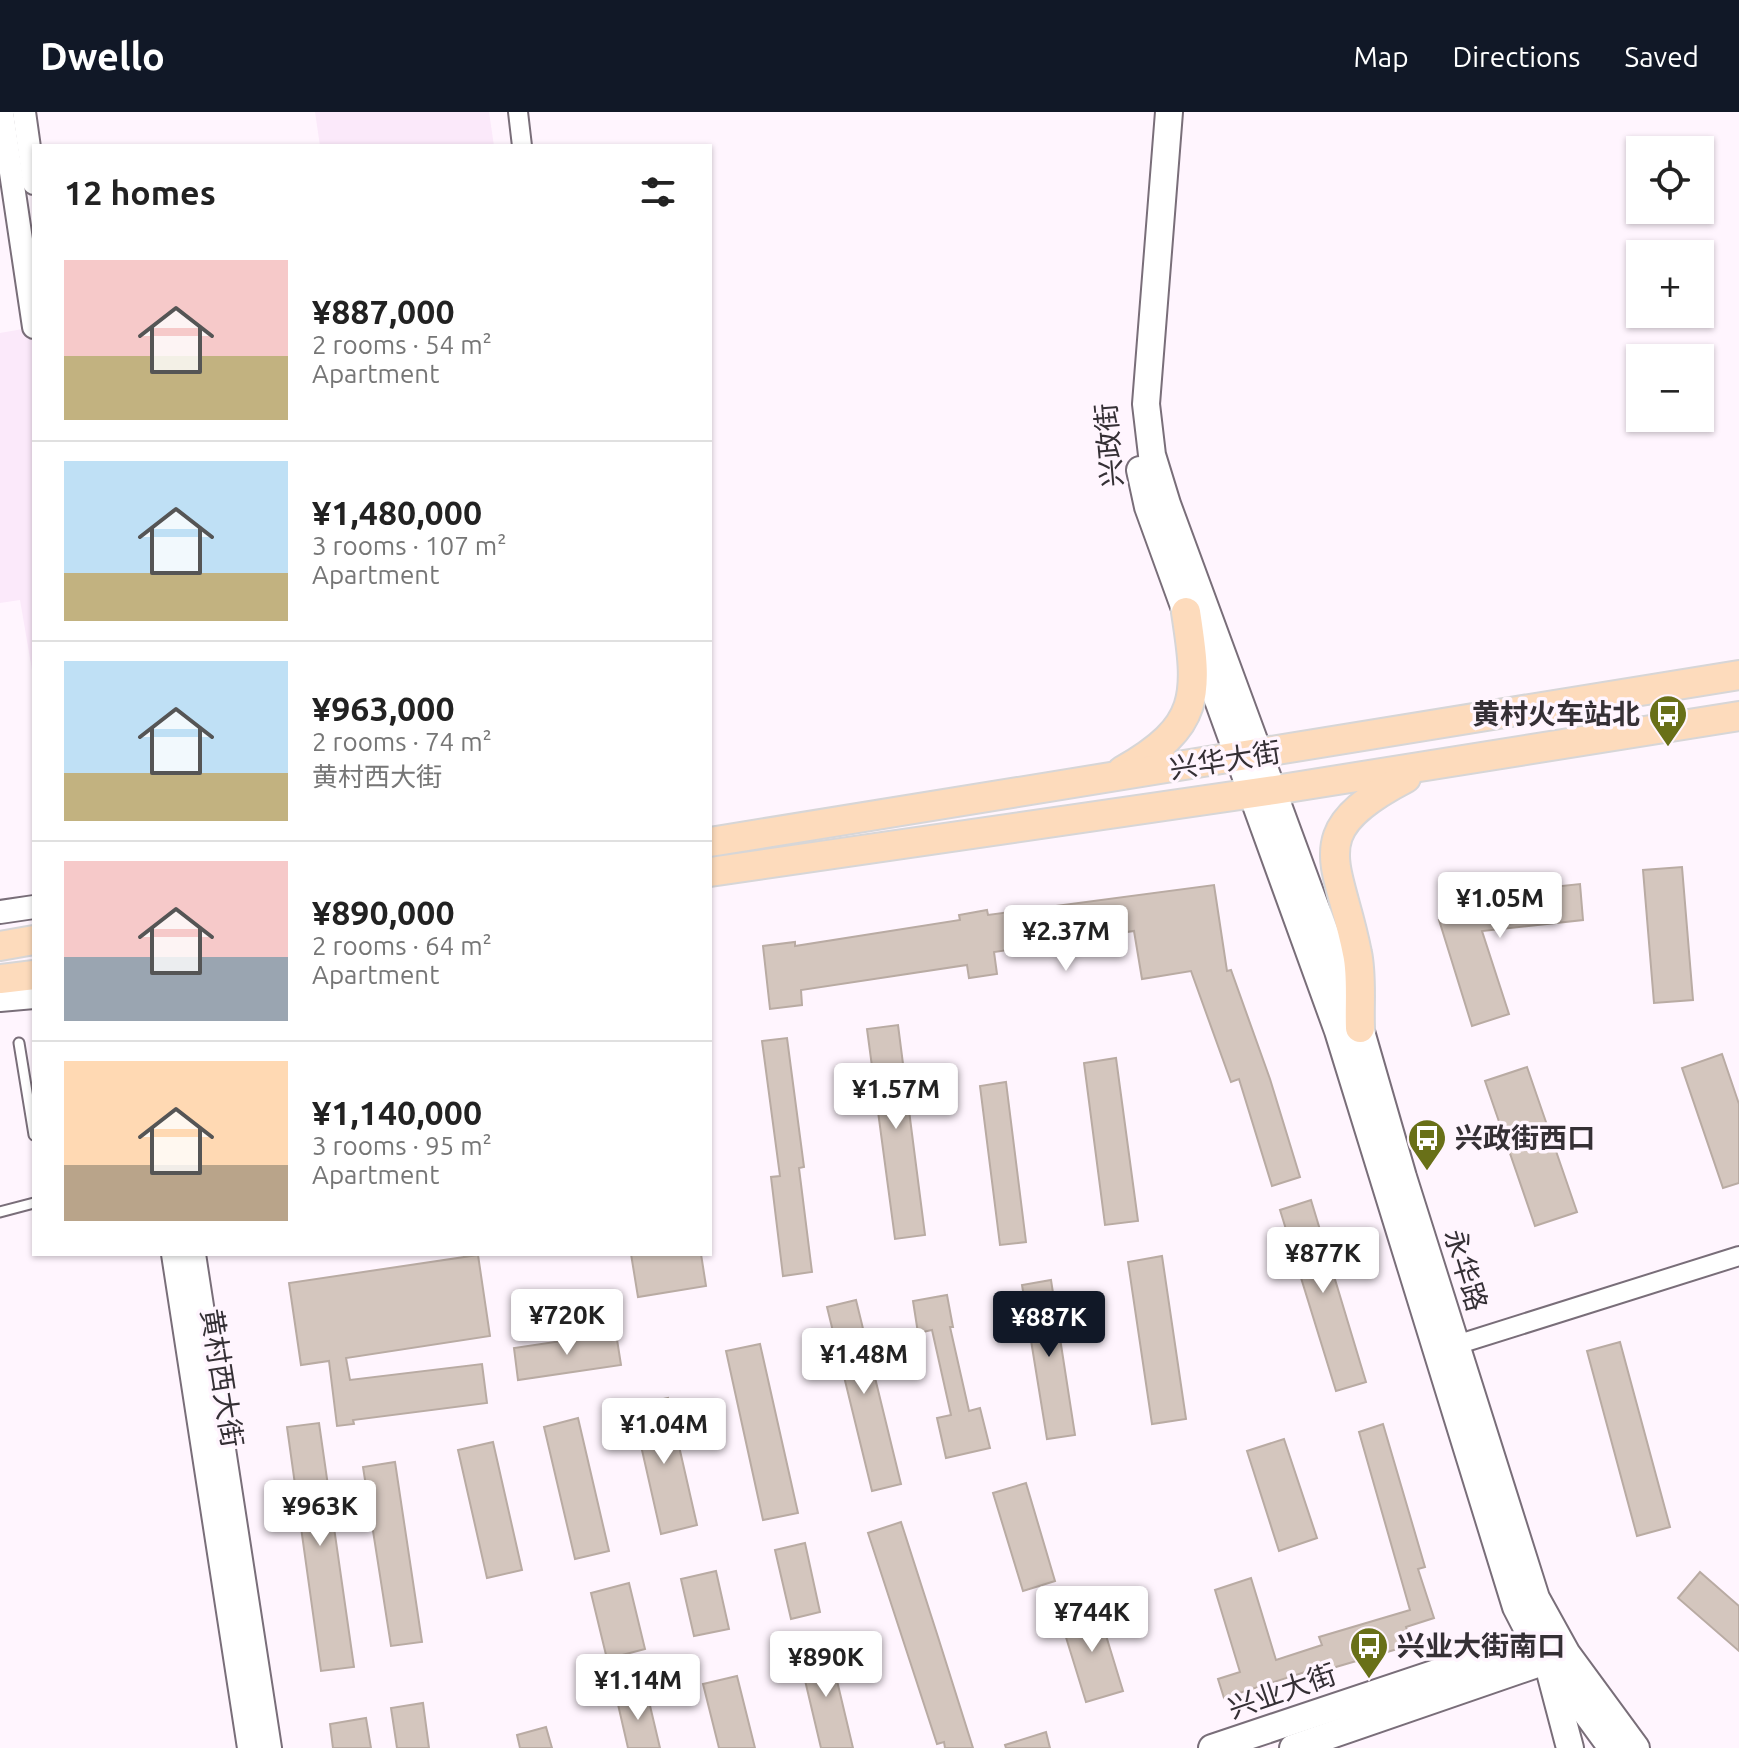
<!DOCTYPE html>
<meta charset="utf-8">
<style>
body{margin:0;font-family:Ubuntu,"Noto Sans SC",sans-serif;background:#f2f2f2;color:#222;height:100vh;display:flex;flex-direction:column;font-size:30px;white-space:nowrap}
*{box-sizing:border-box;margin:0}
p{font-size:26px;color:#767676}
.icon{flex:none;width:44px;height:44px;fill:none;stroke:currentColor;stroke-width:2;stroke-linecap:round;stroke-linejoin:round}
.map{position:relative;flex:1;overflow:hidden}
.side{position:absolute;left:32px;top:32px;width:680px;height:1112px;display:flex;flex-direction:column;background:#fff;border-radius:0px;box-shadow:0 2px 6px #0004}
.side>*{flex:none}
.fabs{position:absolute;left:1626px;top:24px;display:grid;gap:16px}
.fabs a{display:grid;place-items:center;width:88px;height:88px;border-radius:0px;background:#fff;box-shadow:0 2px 6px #0004;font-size:40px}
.price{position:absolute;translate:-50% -68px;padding:0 18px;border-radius:8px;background:#fff;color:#222;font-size:26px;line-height:52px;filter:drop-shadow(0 2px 4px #0008)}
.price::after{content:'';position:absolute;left:50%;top:48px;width:24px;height:18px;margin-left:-12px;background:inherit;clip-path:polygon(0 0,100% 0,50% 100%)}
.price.selected{background:#111827;color:#fff}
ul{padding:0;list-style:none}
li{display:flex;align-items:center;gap:24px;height:200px;padding:0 32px}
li+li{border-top:2px solid #e0e0e0}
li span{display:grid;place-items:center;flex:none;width:224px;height:160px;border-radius:0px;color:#555}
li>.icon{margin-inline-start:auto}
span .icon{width:96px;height:96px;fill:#fffc;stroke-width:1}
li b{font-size:34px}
h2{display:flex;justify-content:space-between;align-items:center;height:96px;padding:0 32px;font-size:34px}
header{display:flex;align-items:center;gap:48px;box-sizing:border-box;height:112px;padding:0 40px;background:#111827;color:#fff}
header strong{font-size:38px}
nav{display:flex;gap:44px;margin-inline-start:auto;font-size:28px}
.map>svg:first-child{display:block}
.built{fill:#fbe9fa}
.building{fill:#d4c6be;stroke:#b9aba3;stroke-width:2}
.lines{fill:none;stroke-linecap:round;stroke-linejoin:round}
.service-casing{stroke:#796e79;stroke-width:13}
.minor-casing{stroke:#796e79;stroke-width:22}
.tertiary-casing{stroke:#796e79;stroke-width:26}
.secondary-casing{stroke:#796e79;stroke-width:30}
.primary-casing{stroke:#d7d6d7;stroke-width:32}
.service{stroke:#fff;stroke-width:9}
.minor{stroke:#fff;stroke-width:18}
.tertiary{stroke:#fff;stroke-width:22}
.secondary{stroke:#fff;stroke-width:26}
.primary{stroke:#fddbbc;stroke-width:28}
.labels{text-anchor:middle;stroke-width:7;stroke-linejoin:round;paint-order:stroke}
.street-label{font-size:28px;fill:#353035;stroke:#fff5fe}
.poi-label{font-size:28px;font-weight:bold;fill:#353035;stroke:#fff5fe;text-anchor:start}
</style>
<header>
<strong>Dwello</strong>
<nav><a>Map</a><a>Directions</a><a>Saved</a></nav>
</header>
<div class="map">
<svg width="1739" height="1636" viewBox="0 0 1739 1636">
<rect width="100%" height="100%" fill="#fff5fe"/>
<g class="built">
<path d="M315 0H489L494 34H320Z"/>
<path d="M34 215V558H32L20 488 0 491V221Z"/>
</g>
<g class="building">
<path d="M1682 755 1693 888 1654 891 1643 758Z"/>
<path d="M1580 772 1583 808 1482 819 1509 902 1472 914 1439 808 1489 793 1488 782Z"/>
<path d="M1214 773 1227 859 1231 858 1270 967 1300 1065 1272 1074 1239 967 1231 970 1191 859 1142 867 1134 819 994 840 997 862 969 866 967 853 801 878 802 893 770 897 763 834 795 830V834L960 808 959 803 987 798 988 803Z"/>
<path d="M898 913 925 1123 895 1127 867 917Z"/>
<path d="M787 926 804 1055 799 1056 812 1160 783 1164 771 1065 780 1064 762 929Z"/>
<path d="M1722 942 1739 992V1071L1723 1076 1682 956Z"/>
<path d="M1116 946 1138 1109 1105 1113 1084 951Z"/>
<path d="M1527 955 1577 1100 1535 1114 1485 969Z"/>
<path d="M1006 970 1026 1130 1000 1133 980 974Z"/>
<path d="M1311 1088 1366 1270 1336 1279 1280 1098Z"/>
<path d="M631 1142H701L706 1174 638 1185Z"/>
<path d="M478 1143 490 1224 346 1246 350 1268 482 1252 487 1291 353 1308 354 1312 337 1314 329 1249 301 1253 289 1171Z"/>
<path d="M1162 1144 1186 1307 1152 1312 1128 1150Z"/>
<path d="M1051 1168 1075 1323 1047 1327 1022 1173Z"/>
<path d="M947 1183 953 1215H950L969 1299 980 1296 990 1336 946 1346 937 1306 951 1303 932 1218 918 1221 913 1189Z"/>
<path d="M856 1188 901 1372 872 1379 827 1195Z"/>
<path d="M616 1221 621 1253 518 1268 514 1236Z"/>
<path d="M1620 1230 1670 1415 1637 1424 1587 1239Z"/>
<path d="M760 1232 798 1401 763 1408 726 1239Z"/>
<path d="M668 1286 697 1413 661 1422 632 1294Z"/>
<path d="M578 1306 609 1439 575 1447 544 1315Z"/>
<path d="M319 1311 354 1555 321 1559 287 1315Z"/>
<path d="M1383 1312 1425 1455 1418 1457 1434 1506 1406 1515 1411 1533 1329 1557 1327 1553 1224 1586 1218 1567 1240 1560 1215 1478 1251 1466 1276 1548 1322 1533 1319 1525 1410 1498 1359 1320Z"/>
<path d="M1284 1327 1317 1426 1279 1439 1247 1339Z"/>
<path d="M493 1330 522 1458 487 1466 458 1338Z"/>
<path d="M395 1350 422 1530 391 1534 363 1355Z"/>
<path d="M1026 1371 1055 1469 1023 1479 993 1381Z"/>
<path d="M901 1410 938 1525 973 1636H945L944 1630 937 1632 868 1421Z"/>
<path d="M805 1431 820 1500 791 1507 775 1438Z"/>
<path d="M716 1459 729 1517 694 1524 681 1467Z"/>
<path d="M1700 1460 1739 1494V1539L1678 1486Z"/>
<path d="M629 1471 645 1537 607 1547 591 1481Z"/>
<path d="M1097 1494 1123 1579 1086 1590 1060 1506Z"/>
<path d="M829 1535 853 1636H821L799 1543Z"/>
<path d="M737 1564 755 1636H719L703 1572Z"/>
<path d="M647 1581 660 1636H628L617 1588Z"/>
<path d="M423 1591 429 1636H397L391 1596Z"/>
<path d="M366 1606 371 1636H333L330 1612Z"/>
<path d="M546 1615 552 1636H520L517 1623Z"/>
<path d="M1046 1620 1050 1636H1006L1005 1633Z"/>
</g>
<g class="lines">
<g class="service-casing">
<g id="service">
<path d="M19 931 34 1023"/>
<path d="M0 1100 34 1091"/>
</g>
</g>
<g class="minor-casing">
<g id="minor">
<path d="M518 0 522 34"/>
<path d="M1456 1233 1739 1144"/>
</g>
</g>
<g class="tertiary-casing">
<g id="tertiary">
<path d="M2 0 34 215"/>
<path d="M24 0 34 71"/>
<path d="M0 800 34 795"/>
<path d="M0 888 34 885"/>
<path d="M173 1142 249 1636"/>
<path d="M194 1142 270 1636"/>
</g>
</g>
<g class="secondary-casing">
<g id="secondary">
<path d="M1169 0 1146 292 1152 343 1167 392 1360 916 1403 1065 1536 1486 1567 1542 1636 1636"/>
<path d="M1140 358 1148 395 1338 919 1516 1495 1534 1530 1612 1636"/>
<path d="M1551 1564 1570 1636"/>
<path d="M1212 1636 1550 1523"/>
<path d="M1293 1636 1563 1543"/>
</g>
</g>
<g class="primary-casing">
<g id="primary">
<path d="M1122 659C1201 614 1199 584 1186 500"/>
<path d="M710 730 1739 563"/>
<path d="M710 760 1275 678 1739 604"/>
<path d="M0 834 34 828"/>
<path d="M0 867 34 863"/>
<path d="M1360 916C1359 892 1362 864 1357 841 1339 748 1300 721 1406 666"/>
</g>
</g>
<use href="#service" class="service"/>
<use href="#minor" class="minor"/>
<use href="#tertiary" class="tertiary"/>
<use href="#secondary" class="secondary"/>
<use href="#primary" class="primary"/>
</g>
<defs>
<g id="bus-pin" transform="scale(2)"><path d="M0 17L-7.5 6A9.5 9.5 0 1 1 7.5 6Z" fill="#697018" stroke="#fff5fe"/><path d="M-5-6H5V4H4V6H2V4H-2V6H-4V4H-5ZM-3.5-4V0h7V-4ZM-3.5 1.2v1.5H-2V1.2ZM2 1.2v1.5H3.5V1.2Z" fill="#fff"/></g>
</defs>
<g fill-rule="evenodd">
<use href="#bus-pin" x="1668" y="602"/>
<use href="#bus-pin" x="1427" y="1026"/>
<use href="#bus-pin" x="1369" y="1534"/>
</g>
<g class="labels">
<g class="street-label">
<text transform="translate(1109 333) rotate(-95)" y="10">兴政街</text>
<text transform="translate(1225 648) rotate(-9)" y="10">兴华大街</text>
<text transform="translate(1466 1158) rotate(73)" y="10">永华路</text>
<text transform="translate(222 1266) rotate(81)" y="10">黄村西大街</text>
<text transform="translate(1282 1579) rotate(-19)" y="10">兴业大街</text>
</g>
<g class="poi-label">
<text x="1640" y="612" text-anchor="end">黄村火车站北</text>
<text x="1455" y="1036">兴政街西口</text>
<text x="1397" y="1544">兴业大街南口</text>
</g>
</g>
</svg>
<div class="fabs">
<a><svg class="icon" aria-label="locate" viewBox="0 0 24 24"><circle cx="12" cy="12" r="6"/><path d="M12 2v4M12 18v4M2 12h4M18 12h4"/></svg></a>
<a>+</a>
<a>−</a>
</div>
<b class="price" style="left:1500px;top:828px">¥1.05M</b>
<b class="price" style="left:1066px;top:861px">¥2.37M</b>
<b class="price" style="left:896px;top:1019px">¥1.57M</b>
<b class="price" style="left:1323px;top:1183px">¥877K</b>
<b class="price" style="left:567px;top:1245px">¥720K</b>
<b class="price selected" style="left:1049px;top:1247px">¥887K</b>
<b class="price" style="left:864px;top:1284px">¥1.48M</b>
<b class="price" style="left:664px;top:1354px">¥1.04M</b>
<b class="price" style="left:320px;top:1436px">¥963K</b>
<b class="price" style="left:1092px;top:1542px">¥744K</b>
<b class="price" style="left:826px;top:1587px">¥890K</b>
<b class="price" style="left:638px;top:1610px">¥1.14M</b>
<section class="side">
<h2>12 homes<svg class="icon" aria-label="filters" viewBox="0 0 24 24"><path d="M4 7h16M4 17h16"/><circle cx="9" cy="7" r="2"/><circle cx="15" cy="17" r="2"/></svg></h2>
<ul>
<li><span style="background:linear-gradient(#f6c9c9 60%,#c2b280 0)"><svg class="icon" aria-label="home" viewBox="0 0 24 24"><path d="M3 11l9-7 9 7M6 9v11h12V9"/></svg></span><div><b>¥887,000</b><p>2 rooms · 54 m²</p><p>Apartment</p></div></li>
<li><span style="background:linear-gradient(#bfe0f5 70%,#c2b280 0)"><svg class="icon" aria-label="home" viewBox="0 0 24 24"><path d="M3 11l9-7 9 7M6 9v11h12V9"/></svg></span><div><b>¥1,480,000</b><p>3 rooms · 107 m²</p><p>Apartment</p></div></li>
<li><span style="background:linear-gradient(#bfe0f5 70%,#c2b280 0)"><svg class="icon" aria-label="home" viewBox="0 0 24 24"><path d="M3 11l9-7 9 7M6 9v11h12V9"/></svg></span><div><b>¥963,000</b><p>2 rooms · 74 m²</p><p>黄村西大街</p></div></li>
<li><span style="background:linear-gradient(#f6c9c9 60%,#9aa5b1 0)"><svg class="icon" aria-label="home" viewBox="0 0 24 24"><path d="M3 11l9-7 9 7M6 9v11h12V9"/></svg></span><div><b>¥890,000</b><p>2 rooms · 64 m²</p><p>Apartment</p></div></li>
<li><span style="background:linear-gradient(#ffd9b3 65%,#b9a48a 0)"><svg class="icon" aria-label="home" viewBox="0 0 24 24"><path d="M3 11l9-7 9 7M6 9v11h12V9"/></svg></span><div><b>¥1,140,000</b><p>3 rooms · 95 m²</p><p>Apartment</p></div></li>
</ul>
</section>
</div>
